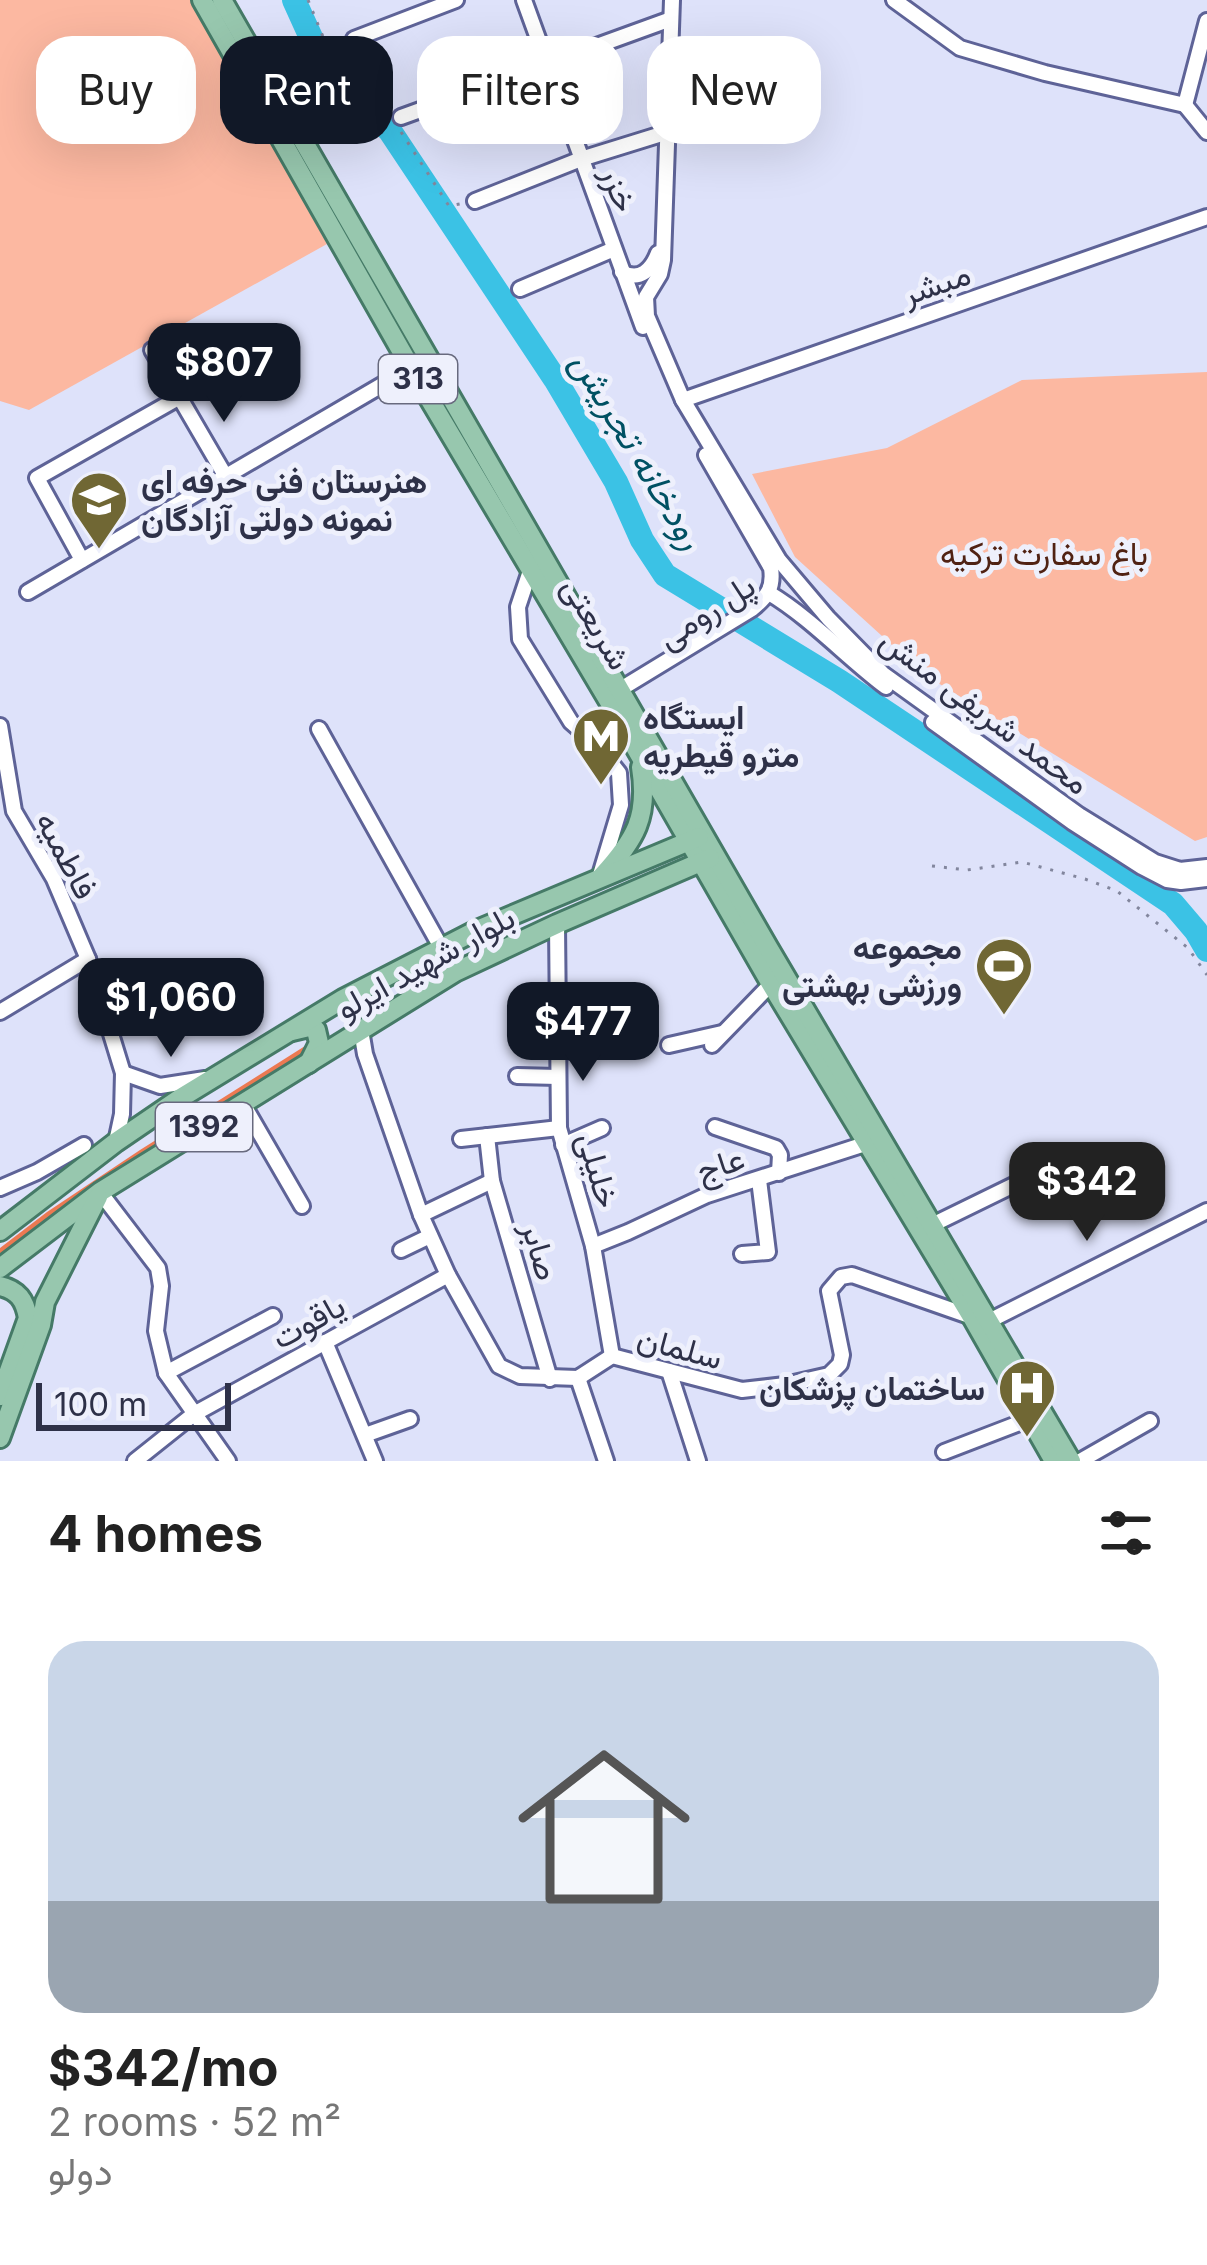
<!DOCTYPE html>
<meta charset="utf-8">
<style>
body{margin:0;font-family:Inter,Vazirmatn,sans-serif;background:#f6f6f6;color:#222;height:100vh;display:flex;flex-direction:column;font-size:45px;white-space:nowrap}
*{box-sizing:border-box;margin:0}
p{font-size:39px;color:#767676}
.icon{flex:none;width:66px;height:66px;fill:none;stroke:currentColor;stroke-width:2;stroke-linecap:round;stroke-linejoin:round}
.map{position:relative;height:1461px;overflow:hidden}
.drawer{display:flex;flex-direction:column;background:#fff;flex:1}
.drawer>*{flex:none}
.hud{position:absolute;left:36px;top:36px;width:1137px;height:108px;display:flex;gap:24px}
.scale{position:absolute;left:36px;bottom:30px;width:195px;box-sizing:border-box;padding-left:12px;border:6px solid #2e3148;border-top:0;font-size:33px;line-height:42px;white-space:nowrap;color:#2e3148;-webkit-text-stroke:9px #eef0fc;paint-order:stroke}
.price{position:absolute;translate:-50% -102px;padding:0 27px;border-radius:24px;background:#111827;color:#fff;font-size:39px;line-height:78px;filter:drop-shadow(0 3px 6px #0008)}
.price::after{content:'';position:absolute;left:50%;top:72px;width:36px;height:27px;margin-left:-18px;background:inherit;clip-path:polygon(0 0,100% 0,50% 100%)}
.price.active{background:#222;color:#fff}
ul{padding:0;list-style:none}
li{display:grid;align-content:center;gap:24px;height:636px;padding:0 48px}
li span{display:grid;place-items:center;height:372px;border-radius:36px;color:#555}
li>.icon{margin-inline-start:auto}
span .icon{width:216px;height:216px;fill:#fffc;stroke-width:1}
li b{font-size:51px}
h2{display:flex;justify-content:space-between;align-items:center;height:144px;padding:0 48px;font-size:51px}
.tag{padding:0 42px;border-radius:36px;background:#fff;box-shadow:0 12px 48px #0002;font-size:42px;line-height:108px}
.tag.active{background:#111827;color:#fff}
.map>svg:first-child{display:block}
.green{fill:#fcb8a1}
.forest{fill:#ec7952}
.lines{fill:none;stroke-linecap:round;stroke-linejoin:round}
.river{stroke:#3bc2e5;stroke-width:24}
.minor-casing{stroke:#5e6397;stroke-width:20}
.major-casing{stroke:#457a67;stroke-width:24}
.path{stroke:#82869d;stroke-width:3;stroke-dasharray:3 9;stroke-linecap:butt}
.minor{stroke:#fff;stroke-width:14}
.major{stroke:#97c7ae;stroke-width:18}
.labels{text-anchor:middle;stroke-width:10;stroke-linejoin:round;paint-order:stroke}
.shield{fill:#eef0fc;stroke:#686a7e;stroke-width:3}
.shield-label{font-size:30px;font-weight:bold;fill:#2e3148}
.street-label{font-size:33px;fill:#2e3148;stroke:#eef0fc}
.poi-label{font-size:33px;font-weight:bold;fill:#2e3148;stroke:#eef0fc;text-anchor:start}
.park-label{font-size:33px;fill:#502213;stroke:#eef0fc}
.water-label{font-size:36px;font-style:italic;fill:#005163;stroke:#eef0fc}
</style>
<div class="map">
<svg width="1207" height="1461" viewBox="0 0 1207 1461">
<rect width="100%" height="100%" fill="#dee2fa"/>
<g class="green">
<path d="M0 0H192L327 244 29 410 0 401Z"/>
<path d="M1207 372V837L1195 841 925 675 795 557 752 474 887 448 1022 380Z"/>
</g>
<path class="forest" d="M305 1046 312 1051 65 1207 0 1256V1248L47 1212 140 1150Z"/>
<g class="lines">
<path class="river" d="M294 0 323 64 390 131 555 379 616 482 642 540 665 575 839 681 1173 904 1196 931 1207 950"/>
<g class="minor-casing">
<g id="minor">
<path d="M524 0 643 327"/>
<path d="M672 0 663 260 660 274 646 297 647 316 683 400 779 560 828 618 883 674 1079 815 1155 862 1180 870 1207 867"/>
<path d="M894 0 960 48 1045 73 1185 105"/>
<path d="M354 39 456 0"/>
<path d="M1185 105 1207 21"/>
<path d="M1185 105 1207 132"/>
<path d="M401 117 671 19"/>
<path d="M475 201 581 159 668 132"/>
<path d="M622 272C640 282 652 269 658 253"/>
<path d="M520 289 614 249"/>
<path d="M152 350 226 477"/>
<path d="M683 400 1207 217"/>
<path d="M82 560 37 478 180 397"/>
<path d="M530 571 518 607 520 639 571 722 595 743 619 773 621 805 600 875"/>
<path d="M28 592 411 368"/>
<path d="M769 593C812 619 846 657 886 687"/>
<path d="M621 693 624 687 752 609C767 597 774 588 771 568L706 455"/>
<path d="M933 722 1072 822 1142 867 1167 880 1181 882 1207 879"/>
<path d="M0 726 14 811 54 879 88 959 123 1073 122 1114 116 1142"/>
<path d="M319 729 442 949"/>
<path d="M557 924 559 1128 593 1246 612 1356"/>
<path d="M538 1005 591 1004"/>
<path d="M0 1012 88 959"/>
<path d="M361 1030 365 1054 421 1215 448 1275 499 1366 520 1376 578 1378 612 1356 742 1390 785 1385 829 1375 840 1364 842 1355 829 1291 841 1277 852 1275 972 1317"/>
<path d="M669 1045 722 1033"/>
<path d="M712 1045 771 984"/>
<path d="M557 1051 594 1050"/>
<path d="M123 1073 160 1086 205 1079"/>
<path d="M517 1076 558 1077"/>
<path d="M243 1104 302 1206"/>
<path d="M715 1127 776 1148 780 1155 779 1173"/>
<path d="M487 1136 492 1181 550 1379"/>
<path d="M461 1139 559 1128"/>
<path d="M563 1145 602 1128"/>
<path d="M0 1188 37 1172 84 1145"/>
<path d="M100 1192 158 1268 161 1286 156 1331 166 1373 228 1461"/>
<path d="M421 1215 492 1181"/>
<path d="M932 1225 1071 1157"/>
<path d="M593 1246 628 1232 707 1195 868 1143"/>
<path d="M401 1250 430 1236"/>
<path d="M742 1254 768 1252 759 1180"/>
<path d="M989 1321 1207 1211"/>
<path d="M325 1342 375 1461"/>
<path d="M669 1371 698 1461"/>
<path d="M166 1373 273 1316"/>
<path d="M578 1378 606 1461"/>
<path d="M365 1435 410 1419"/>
<path d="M944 1452 1030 1419"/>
<path d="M135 1461 194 1414 448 1275"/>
<path d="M1080 1461 1150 1421"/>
</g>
</g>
<g class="major-casing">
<g id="major">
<path d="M202 0 411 368 608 700 771 984 972 1317 1054 1461"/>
<path d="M222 0 768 947 1071 1461"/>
<path d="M602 876C635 840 649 817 641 767"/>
<path d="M292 1031 309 1027 316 1030 319 1043 309 1063"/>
<path d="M0 1231 116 1142 179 1099 343 999 477 930 699 837"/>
<path d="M0 1268 100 1192 455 972 557 924 710 858"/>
<path d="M0 1286C18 1290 25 1300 28 1318L0 1396"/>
<path d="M0 1438 41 1325 45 1302 98 1197"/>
</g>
</g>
<g class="path">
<path d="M308 0 328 49 340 67 387 115"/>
<path d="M401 132 449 206 465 203"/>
<path d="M932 866 967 870 1022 862 1085 879 1117 891 1188 948 1207 975"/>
</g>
<use href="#minor" class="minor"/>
<use href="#major" class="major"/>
</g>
<defs>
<g id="school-pin" transform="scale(3)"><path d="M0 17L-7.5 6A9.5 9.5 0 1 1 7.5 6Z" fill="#706734" stroke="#eef0fc"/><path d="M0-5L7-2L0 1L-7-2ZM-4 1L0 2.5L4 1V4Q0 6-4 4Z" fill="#fff"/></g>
<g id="metro-pin" transform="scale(3)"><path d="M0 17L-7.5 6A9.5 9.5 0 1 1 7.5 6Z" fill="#706734" stroke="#eef0fc"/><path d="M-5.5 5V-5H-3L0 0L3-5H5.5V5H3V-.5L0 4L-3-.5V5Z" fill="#fff"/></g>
<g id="stadium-pin" transform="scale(3)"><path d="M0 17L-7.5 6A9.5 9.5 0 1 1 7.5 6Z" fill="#706734" stroke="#eef0fc"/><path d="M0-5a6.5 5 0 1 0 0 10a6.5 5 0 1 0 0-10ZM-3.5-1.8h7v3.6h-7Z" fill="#fff"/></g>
<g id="hospital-pin" transform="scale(3)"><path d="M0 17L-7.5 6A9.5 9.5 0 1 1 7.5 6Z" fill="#706734" stroke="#eef0fc"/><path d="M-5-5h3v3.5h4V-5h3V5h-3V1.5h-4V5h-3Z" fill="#fff"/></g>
</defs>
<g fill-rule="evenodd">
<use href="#school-pin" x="99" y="500"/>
<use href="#metro-pin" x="601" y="736"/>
<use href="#stadium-pin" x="1004" y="966"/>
<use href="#hospital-pin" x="1027" y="1388"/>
</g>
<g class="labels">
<g class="shield">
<rect x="379" y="355" width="78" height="48" rx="9"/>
<rect x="156" y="1103" width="96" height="48" rx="9"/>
</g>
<g class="shield-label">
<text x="418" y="389">313</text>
<text x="204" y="1137">1392</text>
</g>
<g class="street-label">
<text transform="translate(620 189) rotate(70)" y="12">خزر</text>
<text transform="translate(936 283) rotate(-19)" y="12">مبشر</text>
<text transform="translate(706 611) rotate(-33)" y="12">پل رومی</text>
<text transform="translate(597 623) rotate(59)" y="12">شریعتی</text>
<text transform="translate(985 711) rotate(37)" y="12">محمد شریفی منش</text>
<text transform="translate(67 855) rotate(62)" y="12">فاطمیه</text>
<text transform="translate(425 962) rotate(-29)" y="12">بلوار شهید ایرلو</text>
<text transform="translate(720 1164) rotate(-18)" y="12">عاج</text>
<text transform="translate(599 1170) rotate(74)" y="12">خلیلی</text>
<text transform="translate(541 1251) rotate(74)" y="12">صابر</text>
<text transform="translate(308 1321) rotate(-29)" y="12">یاقوت</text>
<text transform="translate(680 1347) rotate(15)" y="12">سلمان</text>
</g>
<g class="poi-label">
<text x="141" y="493">هنرستان فنی حرفه ای<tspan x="141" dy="38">نمونه دولتی آزادگان</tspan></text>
<text x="643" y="729">ایستگاه<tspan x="643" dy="38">مترو قیطریه</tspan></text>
<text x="962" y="959" text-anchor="end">مجموعه<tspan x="962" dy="38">ورزشی بهشتی</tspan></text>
<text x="985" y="1400" text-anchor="end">ساختمان پزشکان</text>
</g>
<g class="park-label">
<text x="1044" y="565">باغ سفارت ترکیه</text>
</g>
<g class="water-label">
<text transform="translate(638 450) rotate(59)" y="13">رودخانه تجریش</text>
</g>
</g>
</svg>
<div class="scale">100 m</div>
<b class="price" style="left:224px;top:425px">$807</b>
<b class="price" style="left:171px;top:1060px">$1,060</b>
<b class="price" style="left:583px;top:1084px">$477</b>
<b class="price active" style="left:1087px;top:1244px">$342</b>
<div class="hud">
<a class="tag">Buy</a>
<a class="tag active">Rent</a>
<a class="tag">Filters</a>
<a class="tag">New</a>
</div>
</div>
<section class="drawer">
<h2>4 homes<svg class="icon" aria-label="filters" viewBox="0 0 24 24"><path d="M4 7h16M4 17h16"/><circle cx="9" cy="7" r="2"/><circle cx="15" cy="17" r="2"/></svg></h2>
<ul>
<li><span style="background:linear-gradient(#c9d6e8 70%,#9aa5b1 0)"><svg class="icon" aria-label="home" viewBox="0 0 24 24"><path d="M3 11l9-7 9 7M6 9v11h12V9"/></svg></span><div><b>$342/mo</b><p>2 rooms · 52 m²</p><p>دولو</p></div></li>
</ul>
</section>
